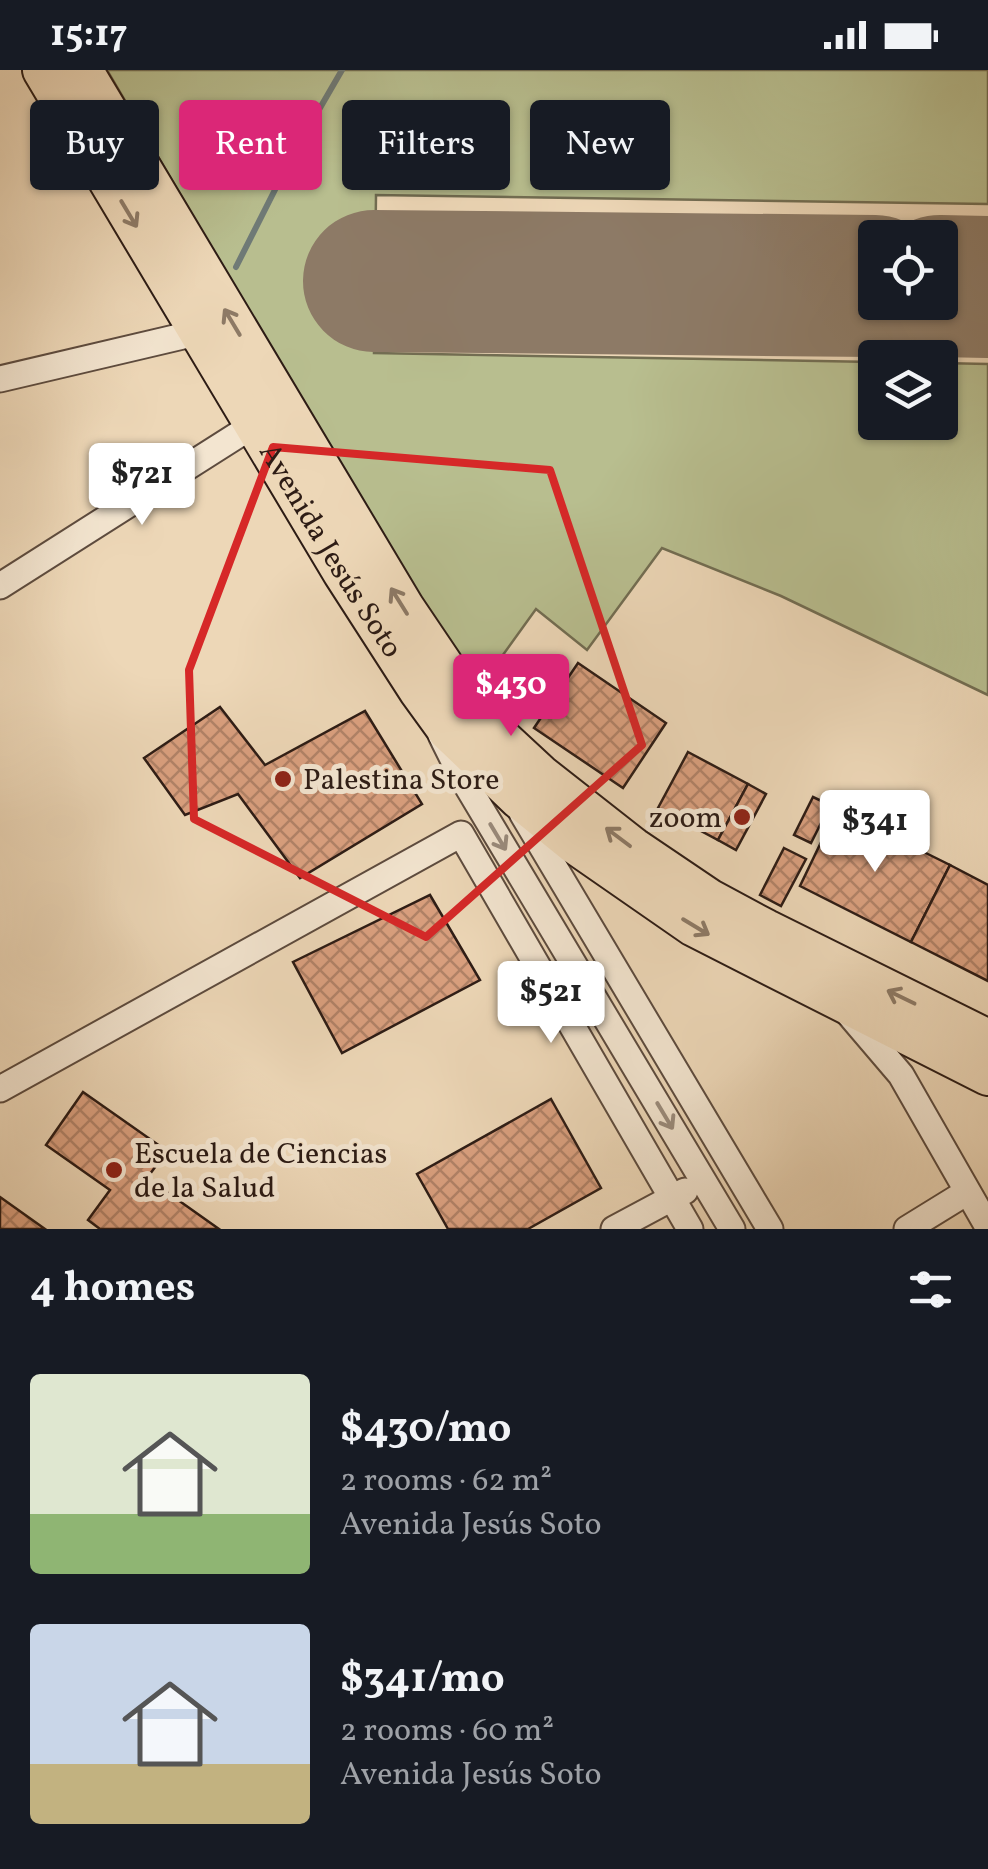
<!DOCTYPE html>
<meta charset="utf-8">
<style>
body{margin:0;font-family:Vollkorn,serif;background:#242831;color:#f1f3f6;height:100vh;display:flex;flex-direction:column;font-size:38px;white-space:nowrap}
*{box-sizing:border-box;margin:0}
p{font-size:32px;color:#9ea1a6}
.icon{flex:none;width:55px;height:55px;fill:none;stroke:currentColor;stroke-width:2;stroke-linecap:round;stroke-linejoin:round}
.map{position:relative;height:1159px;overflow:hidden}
.panel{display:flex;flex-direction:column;background:#171b24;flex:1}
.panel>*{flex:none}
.hud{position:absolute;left:30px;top:30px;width:930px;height:90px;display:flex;gap:20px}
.buttons{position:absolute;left:858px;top:150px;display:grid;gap:20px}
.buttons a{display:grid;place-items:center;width:100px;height:100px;border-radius:10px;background:#171b24;box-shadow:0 2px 8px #0004;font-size:50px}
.price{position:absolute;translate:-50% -85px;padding:0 22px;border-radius:10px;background:#fff;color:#222;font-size:32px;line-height:65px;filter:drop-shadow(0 2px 5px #0008)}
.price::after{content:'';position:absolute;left:50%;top:60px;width:30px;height:22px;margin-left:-15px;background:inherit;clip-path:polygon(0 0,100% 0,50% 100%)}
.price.current{background:#db2777;color:#fff}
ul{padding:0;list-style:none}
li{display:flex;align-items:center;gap:30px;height:250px;padding:0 30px}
li span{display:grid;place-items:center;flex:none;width:280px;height:200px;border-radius:10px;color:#555}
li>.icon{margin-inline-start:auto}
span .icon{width:120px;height:120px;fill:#fffc;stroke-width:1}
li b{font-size:42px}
h2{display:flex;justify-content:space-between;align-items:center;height:120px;padding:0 30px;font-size:42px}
.chip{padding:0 35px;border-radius:10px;background:#171b24;box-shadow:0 2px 8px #0004;font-size:35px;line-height:90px}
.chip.current{background:#db2777;color:#fff}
.status{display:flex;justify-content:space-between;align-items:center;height:70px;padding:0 50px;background:#171b24;direction:ltr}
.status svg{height:28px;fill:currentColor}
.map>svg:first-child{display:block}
.green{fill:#b8be8f;stroke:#726d52;stroke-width:2.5}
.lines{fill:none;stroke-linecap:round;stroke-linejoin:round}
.stream{stroke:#6f7a76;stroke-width:6}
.runway{stroke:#8d7a66;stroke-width:142}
.building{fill:url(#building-cross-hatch);stroke:#2d1c15;stroke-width:2.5}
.street-casing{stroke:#5d4b3e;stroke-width:29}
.primary-casing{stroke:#2d1c15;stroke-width:44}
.street{stroke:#f3e5d0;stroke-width:25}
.primary{stroke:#edd7b7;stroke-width:40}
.oneway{stroke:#8d7a66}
.oneway2{stroke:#9a8b7c}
.marked{fill:none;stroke:#d62828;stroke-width:8;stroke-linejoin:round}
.poi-dot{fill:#8f2418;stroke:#f3e5d0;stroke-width:4}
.labels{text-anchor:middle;stroke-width:10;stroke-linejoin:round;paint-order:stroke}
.street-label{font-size:30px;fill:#2d1c15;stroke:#f3e5d0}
.poi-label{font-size:30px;fill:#2d1c15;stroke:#f3e5d0;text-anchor:start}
</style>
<div class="status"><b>15:17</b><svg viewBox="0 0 49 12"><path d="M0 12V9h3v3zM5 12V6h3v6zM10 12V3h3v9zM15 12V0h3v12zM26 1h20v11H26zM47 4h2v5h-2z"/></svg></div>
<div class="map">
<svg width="988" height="1159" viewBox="0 0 988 1159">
<defs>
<pattern id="building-cross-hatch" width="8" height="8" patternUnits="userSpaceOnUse" patternTransform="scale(2.5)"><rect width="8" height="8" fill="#daa07f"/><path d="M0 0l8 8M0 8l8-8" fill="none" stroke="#b18267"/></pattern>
</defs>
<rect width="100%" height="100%" fill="#edd7b7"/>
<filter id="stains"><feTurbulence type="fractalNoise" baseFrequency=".002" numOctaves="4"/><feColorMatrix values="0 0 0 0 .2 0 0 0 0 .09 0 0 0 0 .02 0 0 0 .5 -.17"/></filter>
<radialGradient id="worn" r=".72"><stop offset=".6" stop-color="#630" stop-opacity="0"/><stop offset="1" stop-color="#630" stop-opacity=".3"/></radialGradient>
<path class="green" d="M107 0H988V134L376 125 374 283 875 292V352H940V293L988 294V625L781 526 662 478 587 580 536 539 477 621 438 563Z"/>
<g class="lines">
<path class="stream" d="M236 197 291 88 342 0"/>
<g class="runway">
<path d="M374 211 875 216"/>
<path d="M940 216 988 217"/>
</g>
</g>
<g class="building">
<path d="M578 593 666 653 623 718 534 658Z"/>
<path d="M220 637 265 695 365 641 422 734 300 808 238 724 185 745 144 688Z"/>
<path d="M688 682 748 714 718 770 658 738Z"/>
<path d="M748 714 766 724 736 780 718 770Z"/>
<path d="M813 727 830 735 811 773 794 765Z"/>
<path d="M837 739 950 795 911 872 800 816Z"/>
<path d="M784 778 806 789 781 836 760 825Z"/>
<path d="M950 795 988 815V911L911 872Z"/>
<path d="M430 825 480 910 342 983 293 892Z"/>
<path d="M83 1022 167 1081 147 1108 219 1159H100L88 1150 110 1120 46 1075Z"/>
<path d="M551 1029 601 1118 528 1159H448L417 1104Z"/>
<path d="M0 1127 45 1159H0Z"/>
</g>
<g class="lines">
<g class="street-casing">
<g id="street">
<path d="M0 309 200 262"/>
<path d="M0 516 255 354"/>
<path d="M441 665 463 709 732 1159"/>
<path d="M522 743 770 1159"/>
<path d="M849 944 901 1005 988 1157"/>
<path d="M0 1019 461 764 690 1159"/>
<path d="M614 1159 685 1121"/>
<path d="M907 1159 967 1122"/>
</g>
</g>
<g class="primary-casing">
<g id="primary">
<path id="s1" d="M43 0 343 502 419 620 448 660 520 729 573 772 694 856 988 1005"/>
<path d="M82 0 404 538 462 624 499 667 540 705 633 778 710 830 766 860 988 970"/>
</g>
</g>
<use href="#street" class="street"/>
<use href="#primary" class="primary"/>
</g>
<defs><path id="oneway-shaft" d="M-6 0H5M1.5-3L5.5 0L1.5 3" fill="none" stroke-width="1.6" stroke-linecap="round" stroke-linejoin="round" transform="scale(2.5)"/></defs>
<g class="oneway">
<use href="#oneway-shaft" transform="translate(129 144) rotate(59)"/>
<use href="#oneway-shaft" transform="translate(232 252) rotate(-121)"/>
<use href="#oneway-shaft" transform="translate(399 531) rotate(-122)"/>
<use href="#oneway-shaft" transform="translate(618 767) rotate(-143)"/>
<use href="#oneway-shaft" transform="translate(696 857) rotate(31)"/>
<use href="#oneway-shaft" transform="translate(901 927) rotate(-154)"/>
</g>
<g class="oneway2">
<use href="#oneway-shaft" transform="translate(498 767) rotate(59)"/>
<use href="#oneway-shaft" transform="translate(665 1046) rotate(59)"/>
</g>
<path class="marked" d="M273 377 550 400 642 675 426 867 194 749 189 600Z"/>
<g class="poi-dot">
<circle cx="283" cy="709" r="10"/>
<circle cx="742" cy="747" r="10"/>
<circle cx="114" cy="1100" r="10"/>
</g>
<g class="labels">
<g class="street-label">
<text dy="10" stroke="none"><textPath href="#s1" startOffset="560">Avenida Jesús Soto</textPath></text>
</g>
<g class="poi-label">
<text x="303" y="719">Palestina Store</text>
<text x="722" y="757" text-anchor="end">zoom</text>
<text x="134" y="1093">Escuela de Ciencias<tspan x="134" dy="34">de la Salud</tspan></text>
</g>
</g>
<rect width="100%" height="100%" filter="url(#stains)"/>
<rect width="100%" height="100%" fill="url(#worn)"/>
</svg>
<div class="buttons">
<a><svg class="icon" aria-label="locate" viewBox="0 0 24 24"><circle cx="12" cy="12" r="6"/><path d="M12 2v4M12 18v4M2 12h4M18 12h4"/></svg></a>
<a><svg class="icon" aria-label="layers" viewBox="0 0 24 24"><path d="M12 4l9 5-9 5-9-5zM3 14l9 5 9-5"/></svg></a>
</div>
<b class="price" style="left:142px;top:458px">$721</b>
<b class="price current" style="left:511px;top:669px">$430</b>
<b class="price" style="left:875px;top:805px">$341</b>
<b class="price" style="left:551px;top:976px">$521</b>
<div class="hud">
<a class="chip">Buy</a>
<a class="chip current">Rent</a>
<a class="chip">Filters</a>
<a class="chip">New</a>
</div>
</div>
<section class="panel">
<h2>4 homes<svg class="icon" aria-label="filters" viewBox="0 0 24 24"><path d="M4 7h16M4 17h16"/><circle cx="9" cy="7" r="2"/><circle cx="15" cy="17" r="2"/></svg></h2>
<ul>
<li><span style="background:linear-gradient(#dfe7d0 70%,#8fb573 0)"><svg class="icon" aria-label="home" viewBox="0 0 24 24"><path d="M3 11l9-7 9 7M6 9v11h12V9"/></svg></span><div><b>$430/mo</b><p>2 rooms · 62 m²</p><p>Avenida Jesús Soto</p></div></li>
<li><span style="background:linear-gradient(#c9d6e8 70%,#c2b280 0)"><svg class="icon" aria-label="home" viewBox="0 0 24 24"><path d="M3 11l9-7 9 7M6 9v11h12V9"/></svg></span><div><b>$341/mo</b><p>2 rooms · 60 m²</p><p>Avenida Jesús Soto</p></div></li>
</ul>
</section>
